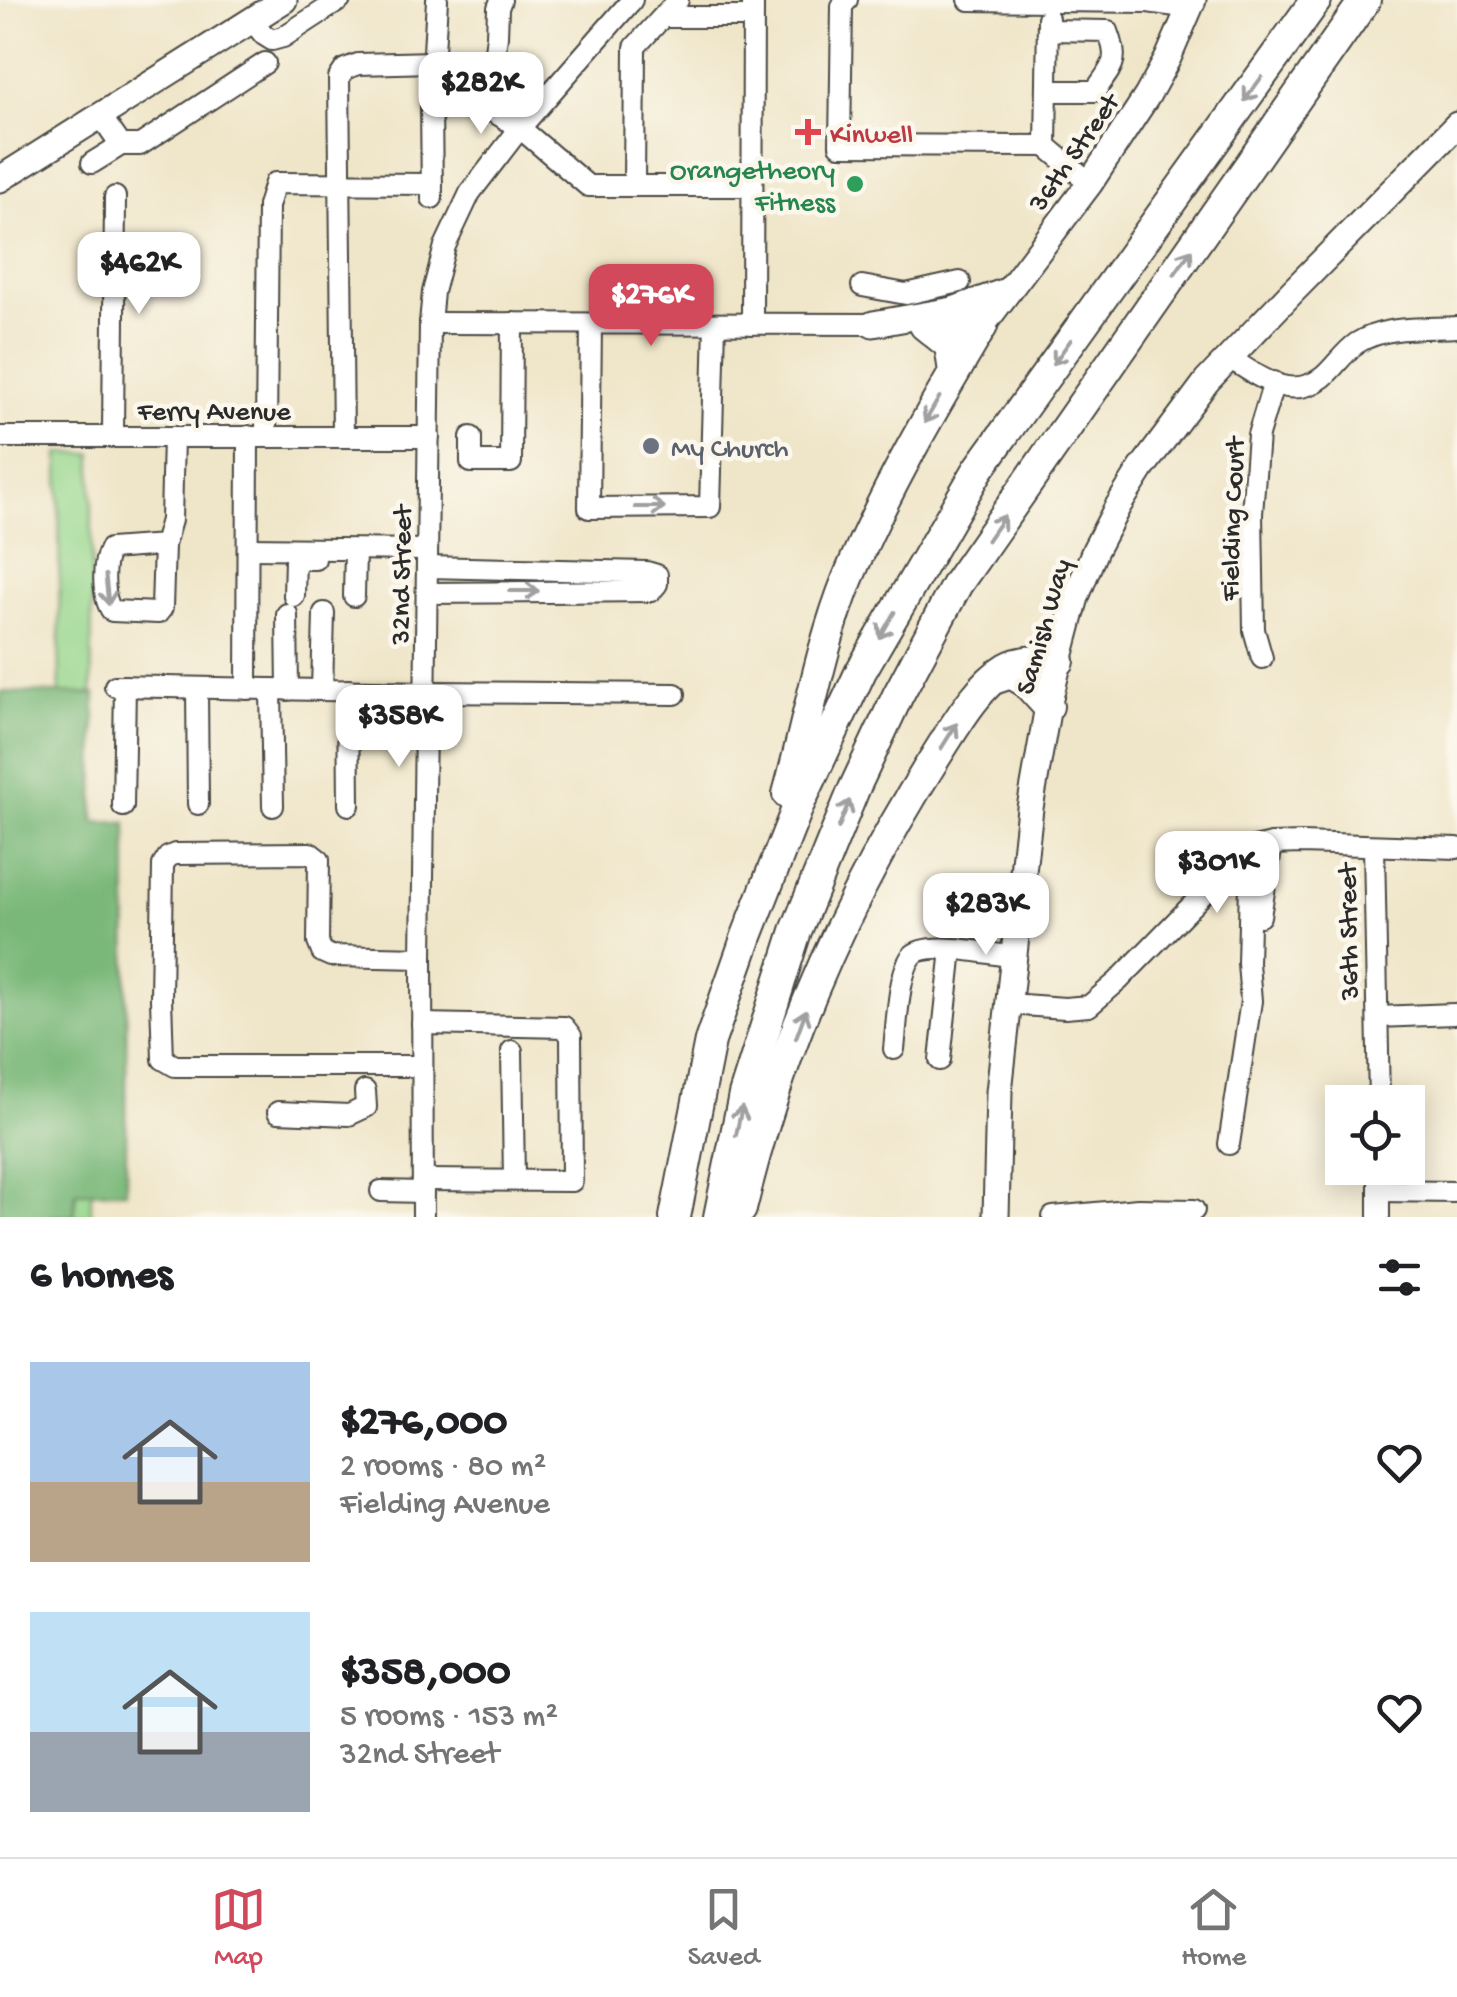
<!DOCTYPE html>
<meta charset="utf-8">
<style>
body{margin:0;font-family:"Gochi Hand",sans-serif;background:#f6f6f6;color:#202124;height:100vh;display:flex;flex-direction:column;font-size:38px;white-space:nowrap}
*{box-sizing:border-box;margin:0}
p{font-size:32px;color:#757577}
.icon{flex:none;width:55px;height:55px;fill:none;stroke:currentColor;stroke-width:2;stroke-linecap:round;stroke-linejoin:round}
.map{position:relative;height:1217px;overflow:hidden}
.side{display:flex;flex-direction:column;background:#fff;flex:1}
.side>*{flex:none}
.tools{position:absolute;left:1325px;top:1085px;display:grid;gap:20px}
.tools a{display:grid;place-items:center;width:100px;height:100px;border-radius:0px;background:#fff;box-shadow:0 5px 25px #0003;font-size:50px}
.price{position:absolute;translate:-50% -85px;padding:0 22px;border-radius:20px;background:#fff;color:#222;font-size:32px;line-height:65px;filter:drop-shadow(0 2px 5px #0008)}
.price::after{content:'';position:absolute;left:50%;top:60px;width:30px;height:22px;margin-left:-15px;background:inherit;clip-path:polygon(0 0,100% 0,50% 100%)}
.price.active{background:#d1495b;color:#fff}
ul{padding:0;list-style:none}
li{display:flex;align-items:center;gap:30px;height:250px;padding:0 30px}
li span{display:grid;place-items:center;flex:none;width:280px;height:200px;border-radius:0px;color:#555}
li>.icon{margin-inline-start:auto}
span .icon{width:120px;height:120px;fill:#fffc;stroke-width:1}
li b{font-size:42px}
h2{display:flex;justify-content:space-between;align-items:center;height:120px;padding:0 30px;font-size:42px}
.menu{display:flex;justify-content:space-around;align-items:center;height:140px;border-top:2px solid #e0e0e0;background:#fff;font-size:28px;color:#757577}
.menu a{display:grid;justify-items:center;gap:5px}
.menu .active{color:#d1495b}
.map>svg:first-child{display:block}
.green{fill:#97d78d;stroke:#61815c;stroke-width:2.5}
.forest{fill:#79b878;stroke:#527252;stroke-width:2.5}
.lines{fill:none;stroke-linecap:round;stroke-linejoin:round}
.minor-casing{stroke:#484743;stroke-width:24}
.major-casing{stroke:#484743;stroke-width:29}
.highway-casing{stroke:#484743;stroke-width:34}
.minor{stroke:#fff;stroke-width:20}
.major{stroke:#fff;stroke-width:25}
.highway{stroke:#fff;stroke-width:30}
.oneway{stroke:#a0a0a0}
.health-dot{fill:#e0444e;stroke:#fbf7ec;stroke-width:4}
.leisure-dot{fill:#2e9e5b;stroke:#fbf7ec;stroke-width:4}
.worship-dot{fill:#6b7280;stroke:#fbf7ec;stroke-width:4}
.labels{text-anchor:middle;stroke-width:9;stroke-linejoin:round;paint-order:stroke}
.health-label{font-size:28px;fill:#be3a42;stroke:#fbf7ec;text-anchor:start}
.street-label{font-size:28px;fill:#2b2b2b;stroke:#fbf7ec}
.leisure-label{font-size:28px;fill:#27864d;stroke:#fbf7ec;text-anchor:end}
.worship-label{font-size:28px;fill:#5b616d;stroke:#fbf7ec;text-anchor:start}
</style>
<div class="map">
<svg width="1457" height="1217" viewBox="0 0 1457 1217">
<rect width="100%" height="100%" fill="#fbf7ec"/>
<filter id="ink" filterUnits="userSpaceOnUse"><feTurbulence type="fractalNoise" baseFrequency=".01" numOctaves="2"/><feDisplacementMap in="SourceGraphic" scale="20" xChannelSelector="R" yChannelSelector="G"/><feConvolveMatrix kernelMatrix="1 2 1 2 8 2 1 2 1" color-interpolation-filters="sRGB"/></filter>
<filter id="wash" filterUnits="userSpaceOnUse"><feTurbulence type="fractalNoise" baseFrequency=".0048" numOctaves="4" result="noise"/><feDisplacementMap in="SourceGraphic" scale="40" xChannelSelector="R" yChannelSelector="G"/><feGaussianBlur stdDeviation="2.25" result="paint"/><feColorMatrix in="noise" values="0 0 0 0 0 0 0 0 0 0 0 0 0 0 0 0 0 1.4 0 .05"/><feComposite in="paint" operator="in"/></filter>
<g filter="url(#wash)">
<rect width="100%" height="100%" fill="#efe5c8"/>
<path class="green" d="M59 453 92 454 91 1217H61Z"/>
<path class="forest" d="M0 692 95 694 94 822 127 823 126 1191 76 1192 74 1217H0Z"/>
</g>
<g filter="url(#ink)">
<g class="lines">
<g class="minor-casing">
<g id="minor">
<path d="M847 0 842 6 840 145 1046 146 1090 183"/>
<path d="M969 0 1148 2 1176 6 1187 13"/>
<path d="M663 17H752"/>
<path d="M252 20 264 35 272 40 283 37 340 0"/>
<path d="M1047 91H1095C1113 65 1120 62 1108 31L1048 30"/>
<path d="M431 104 494 112 520 128 588 186H752"/>
<path d="M487 111 497 36 498 8 501 0"/>
<path d="M121 145H140L265 63"/>
<path d="M1046 146 1048 18"/>
<path d="M92 163 121 145 100 115"/>
<path d="M634 186 635 47 678 0"/>
<path d="M432 198 431 104 437 0"/>
<path d="M862 286 906 294 960 282"/>
<path d="M430 323 888 324"/>
<path d="M591 324 589 508 710 507 715 324"/>
<path d="M752 324 753 0"/>
<path d="M922 325 982 326"/>
<path d="M1231 359C1259 377 1291 402 1323 377 1335 367 1344 352 1357 343 1385 325 1425 329 1457 327"/>
<path d="M113 436 115 197"/>
<path d="M266 436 268 206 275 183 432 184"/>
<path d="M343 436 339 78 345 69 358 64 434 62"/>
<path d="M0 437H429"/>
<path d="M471 437V462H511L512 323"/>
<path d="M164 545 110 549C102 563 102 598 112 611L158 613 162 608 164 545 171 520 173 437"/>
<path d="M248 548 427 550"/>
<path d="M427 593 651 591 657 584V575L647 572 427 567"/>
<path d="M294 596 295 559H315"/>
<path d="M354 596 355 550"/>
<path d="M287 614 288 690"/>
<path d="M1262 658 1254 630 1252 514 1258 435 1274 382"/>
<path d="M115 686 426 692 675 694"/>
<path d="M197 688 198 804"/>
<path d="M247 689 248 436"/>
<path d="M271 689 273 806"/>
<path d="M322 690 324 613"/>
<path d="M348 690 349 805"/>
<path d="M123 806 125 686"/>
<path d="M1374 847 1379 1102"/>
<path d="M1260 916 1272 844"/>
<path d="M1008 1004 1065 1008 1089 1006 1118 981 1246 850 1272 844 1301 843 1457 848"/>
<path d="M1378 1017 1454 1014"/>
<path d="M422 1024 564 1027 571 1036 572 1181 423 1180"/>
<path d="M894 1049C897 1025 898 974 912 956 925 940 994 954 1013 957"/>
<path d="M512 1051 514 1180"/>
<path d="M940 1060 952 949"/>
<path d="M422 1066H175L163 1059 161 999 163 865 168 857 175 854 310 853 319 860 318 942 322 952 331 956 422 958"/>
<path d="M278 1112 349 1115 366 1107 365 1091"/>
<path d="M1229 1144 1251 1001 1248 963 1250 883 1246 850"/>
<path d="M1379 1168V1217"/>
<path d="M381 1191 423 1192"/>
<path d="M1380 1191 1454 1192"/>
<path d="M423 1217 422 958 430 323 433 292 445 246 470 193 520 128 632 0"/>
<path d="M1053 1217 1138 1209 1194 1210"/>
</g>
</g>
<g class="major-casing">
<g id="major">
<path d="M0 179 284 0"/>
<path d="M873 324 953 310 1009 290"/>
<path d="M982 326 1090 183 1147 96 1168 58 1193 0"/>
<path d="M996 1217 999 1092 1030 808 1048 706 1059 661 1076 597 1095 550 1118 506 1142 468 1207 381 1293 291 1457 125"/>
</g>
</g>
<g class="highway-casing">
<g id="highway">
<path d="M925 325 950 345 954 372"/>
<path d="M996 678 1011 673 1026 682 1048 706"/>
<path d="M788 794C808 722 820 648 848 578 885 490 933 408 982 326"/>
<path d="M741 1209C779 1049 848 895 936 756 954 728 977 686 1007 668 1021 660 1043 661 1059 661"/>
<path d="M675 1217 710 1041 747 936 799 804 861 671 978 470 1316 0"/>
<path d="M719 1217 744 1095 796 931 854 789 898 695 957 584 1365 0"/>
</g>
</g>
<use href="#minor" class="minor"/>
<use href="#major" class="major"/>
<use href="#highway" class="highway"/>
</g>
<defs><path id="oneway-shaft" d="M-6 0H5M1.5-3L5.5 0L1.5 3" fill="none" stroke-width="1.6" stroke-linecap="round" stroke-linejoin="round" transform="scale(2.5)"/></defs>
<g class="oneway">
<use href="#oneway-shaft" transform="translate(1253 89) rotate(126)"/>
<use href="#oneway-shaft" transform="translate(1183 262) rotate(-55)"/>
<use href="#oneway-shaft" transform="translate(1062 352) rotate(126)"/>
<use href="#oneway-shaft" transform="translate(932 410) rotate(120)"/>
<use href="#oneway-shaft" transform="translate(650 507)"/>
<use href="#oneway-shaft" transform="translate(996 528) rotate(-55)"/>
<use href="#oneway-shaft" transform="translate(107 590) rotate(84)"/>
<use href="#oneway-shaft" transform="translate(524 591)"/>
<use href="#oneway-shaft" transform="translate(887 625) rotate(120)"/>
<use href="#oneway-shaft" transform="translate(949 736) rotate(-58)"/>
<use href="#oneway-shaft" transform="translate(844 814) rotate(-68)"/>
<use href="#oneway-shaft" transform="translate(801 1024) rotate(-70)"/>
<use href="#oneway-shaft" transform="translate(739 1121) rotate(-78)"/>
</g>
</g>
<path class="health-dot" d="M803 117h10v10h10v10h-10v10h-10v-10h-10v-10h10z"/>
<circle class="leisure-dot" cx="855" cy="184" r="10"/>
<circle class="worship-dot" cx="651" cy="446" r="10"/>
<g class="labels">
<g class="health-label">
<text x="830" y="142">Kinwell</text>
</g>
<g class="street-label">
<text transform="translate(1072 151) rotate(-55)" y="10">36th Street</text>
<text x="214" y="419">Ferry Avenue</text>
<text transform="translate(1230 519) rotate(-88)" y="10">Fielding Court</text>
<text transform="translate(399 575) rotate(-89)" y="10">32nd Street</text>
<text transform="translate(1041 626) rotate(-74)" y="10">Samish Way</text>
<text transform="translate(1346 932) rotate(-91)" y="10">36th Street</text>
</g>
<g class="leisure-label">
<text x="835" y="178">Orangetheory<tspan x="835" dy="32">Fitness</tspan></text>
</g>
<g class="worship-label">
<text x="671" y="456">My Church</text>
</g>
</g>
</svg>
<div class="tools">
<a><svg class="icon" aria-label="locate" viewBox="0 0 24 24"><circle cx="12" cy="12" r="6"/><path d="M12 2v4M12 18v4M2 12h4M18 12h4"/></svg></a>
</div>
<b class="price" style="left:481px;top:137px">$282K</b>
<b class="price" style="left:139px;top:317px">$462K</b>
<b class="price active" style="left:651px;top:349px">$276K</b>
<b class="price" style="left:399px;top:770px">$358K</b>
<b class="price" style="left:1217px;top:916px">$301K</b>
<b class="price" style="left:986px;top:958px">$283K</b>
</div>
<section class="side">
<h2>6 homes<svg class="icon" aria-label="filters" viewBox="0 0 24 24"><path d="M4 7h16M4 17h16"/><circle cx="9" cy="7" r="2"/><circle cx="15" cy="17" r="2"/></svg></h2>
<ul>
<li><span style="background:linear-gradient(#a9c7e8 60%,#b9a48a 0)"><svg class="icon" aria-label="home" viewBox="0 0 24 24"><path d="M3 11l9-7 9 7M6 9v11h12V9"/></svg></span><div><b>$276,000</b><p>2 rooms · 80 m²</p><p>Fielding Avenue</p></div><svg class="icon" aria-label="heart" viewBox="0 0 24 24"><path d="M12 20l-8-8c-3-5 5-10 8-4 3-6 11-1 8 4z"/></svg></li>
<li><span style="background:linear-gradient(#bfe0f5 60%,#9aa5b1 0)"><svg class="icon" aria-label="home" viewBox="0 0 24 24"><path d="M3 11l9-7 9 7M6 9v11h12V9"/></svg></span><div><b>$358,000</b><p>5 rooms · 153 m²</p><p>32nd Street</p></div><svg class="icon" aria-label="heart" viewBox="0 0 24 24"><path d="M12 20l-8-8c-3-5 5-10 8-4 3-6 11-1 8 4z"/></svg></li>
</ul>
</section>
<nav class="menu">
<a class="active"><svg class="icon" aria-label="map" viewBox="0 0 24 24"><path d="M3 6l6-2 6 2 6-2v14l-6 2-6-2-6 2zM9 4v14M15 6v14"/></svg>Map</a>
<a><svg class="icon" aria-label="saved" viewBox="0 0 24 24"><path d="M7 4h10v16l-5-4-5 4z"/></svg>Saved</a>
<a><svg class="icon" aria-label="home" viewBox="0 0 24 24"><path d="M3 11l9-7 9 7M6 9v11h12V9"/></svg>Home</a>
</nav>
